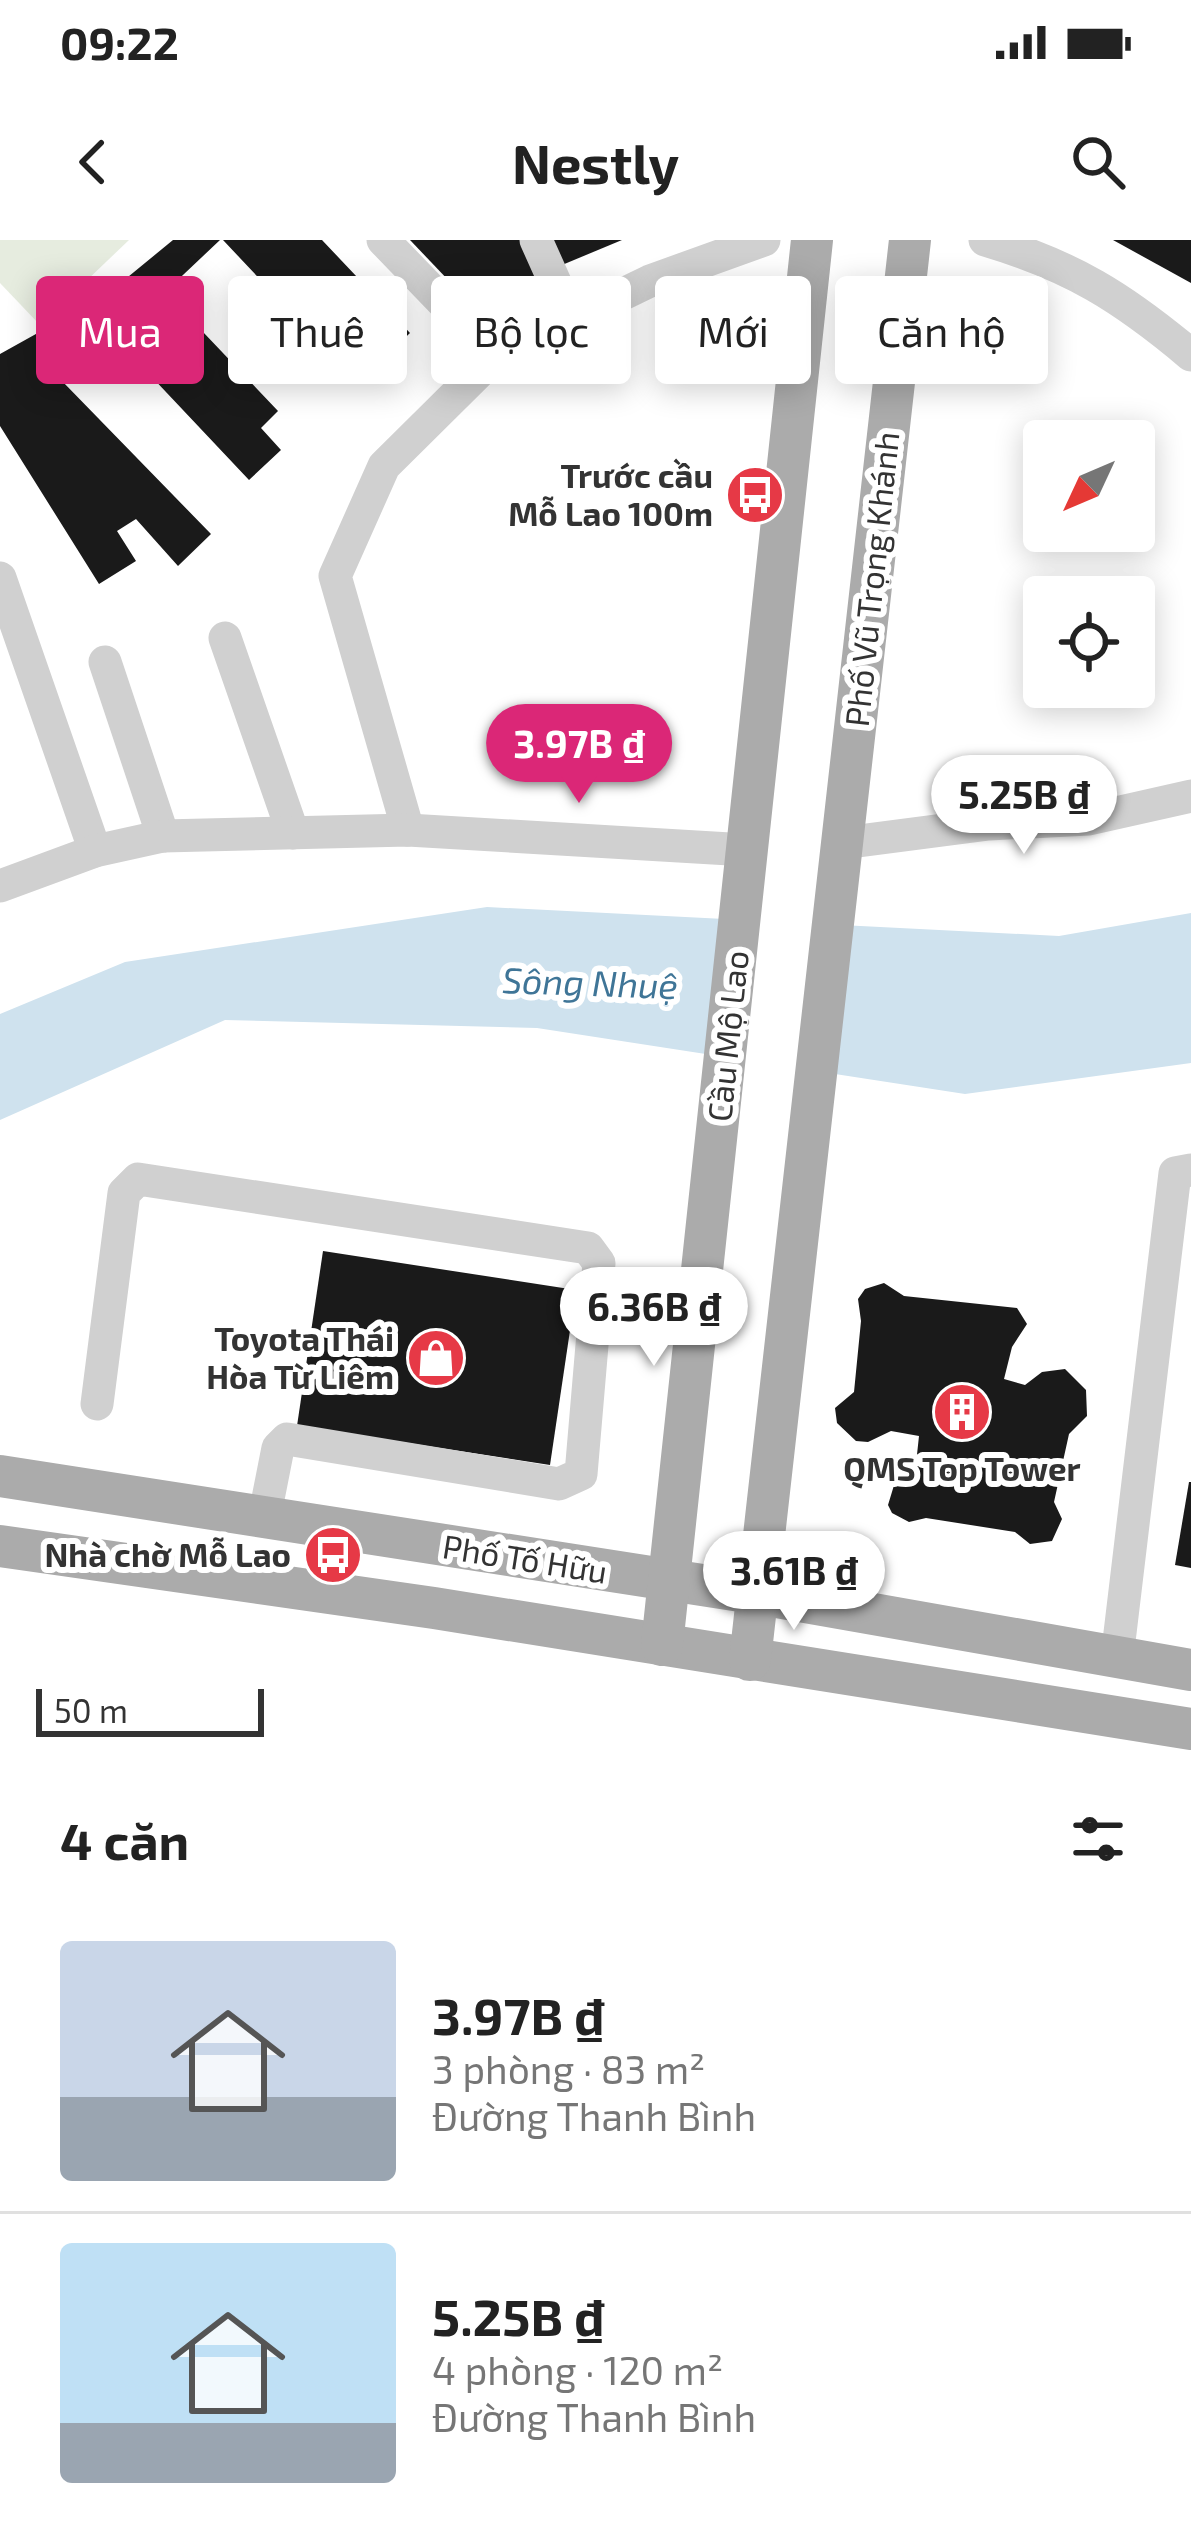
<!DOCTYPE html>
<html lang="vi">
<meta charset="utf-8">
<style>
body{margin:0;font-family:"Exo 2",sans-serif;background:#f2f2f2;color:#222;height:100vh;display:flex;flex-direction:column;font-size:45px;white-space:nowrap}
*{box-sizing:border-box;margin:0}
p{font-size:39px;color:#767676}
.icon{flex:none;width:66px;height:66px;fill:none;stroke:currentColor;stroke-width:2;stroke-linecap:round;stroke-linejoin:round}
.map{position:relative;height:1527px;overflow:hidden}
.drawer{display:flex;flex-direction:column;background:#fff;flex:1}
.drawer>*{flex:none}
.top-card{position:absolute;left:36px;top:36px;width:1119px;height:108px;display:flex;gap:24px}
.needle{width:78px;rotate:226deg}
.tools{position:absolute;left:1023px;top:180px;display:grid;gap:24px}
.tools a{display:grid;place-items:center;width:132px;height:132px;border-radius:12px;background:#fff;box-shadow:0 6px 30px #0003;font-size:60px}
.scale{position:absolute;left:36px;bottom:30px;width:228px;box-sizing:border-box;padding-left:12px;border:6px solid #333;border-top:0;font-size:33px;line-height:42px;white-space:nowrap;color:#333;-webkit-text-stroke:9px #fff;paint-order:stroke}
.price{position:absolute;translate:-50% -102px;padding:0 27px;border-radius:42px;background:#fff;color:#222;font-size:39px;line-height:78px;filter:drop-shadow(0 3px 6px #0008)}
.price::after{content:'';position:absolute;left:50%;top:72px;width:36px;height:27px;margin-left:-18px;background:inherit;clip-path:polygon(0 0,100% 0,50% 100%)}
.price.current{background:#db2777;color:#fff}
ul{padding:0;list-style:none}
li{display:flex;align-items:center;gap:36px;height:300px;padding:0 60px}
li+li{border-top:3px solid #e0e0e0}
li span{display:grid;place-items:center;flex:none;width:336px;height:240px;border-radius:12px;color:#555}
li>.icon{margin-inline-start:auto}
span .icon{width:144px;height:144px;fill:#fffc;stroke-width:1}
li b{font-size:51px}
h2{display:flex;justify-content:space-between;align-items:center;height:144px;padding:0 60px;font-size:51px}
.pill{padding:0 42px;border-radius:12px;background:#fff;box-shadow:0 6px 30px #0003;font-size:42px;line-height:108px}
.pill.current{background:#db2777;color:#fff}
.status{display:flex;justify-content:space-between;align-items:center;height:84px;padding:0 60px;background:#fff;direction:ltr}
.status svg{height:33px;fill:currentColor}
header{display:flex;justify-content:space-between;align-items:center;height:156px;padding:0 60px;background:#fff;font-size:54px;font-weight:700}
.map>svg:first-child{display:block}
.green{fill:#e6ecdf}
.water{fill:#cfe2ee}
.pier{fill:#fff}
.building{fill:#1a1a1a}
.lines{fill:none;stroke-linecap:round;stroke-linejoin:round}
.minor{stroke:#d0d0d0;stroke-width:33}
.major{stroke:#ababab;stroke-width:42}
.labels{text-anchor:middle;stroke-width:12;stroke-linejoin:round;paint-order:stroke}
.poi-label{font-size:33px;font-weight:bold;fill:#333;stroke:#fff;text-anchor:end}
.street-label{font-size:33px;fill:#333;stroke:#fff}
.water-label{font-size:36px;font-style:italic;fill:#3f7597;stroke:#fff}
</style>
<div class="status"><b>09:22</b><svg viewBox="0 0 49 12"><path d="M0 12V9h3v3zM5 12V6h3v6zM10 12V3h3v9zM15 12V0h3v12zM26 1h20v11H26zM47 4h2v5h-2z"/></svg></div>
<header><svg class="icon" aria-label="back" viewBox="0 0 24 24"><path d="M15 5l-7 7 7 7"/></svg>Nestly<svg class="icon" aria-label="search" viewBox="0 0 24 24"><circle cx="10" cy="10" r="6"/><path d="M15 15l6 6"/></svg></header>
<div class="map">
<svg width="1191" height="1527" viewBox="0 0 1191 1527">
<rect width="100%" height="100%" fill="#fff"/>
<path class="green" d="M0 0H129L40 85 0 43Z"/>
<path class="water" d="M487 667 1059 696 1191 673V823L965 854 537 788 225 780 0 880V774L125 722Z"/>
<path class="pier" d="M741 676 835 681 818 837 725 823Z"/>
<g class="building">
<path d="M173 0H220L165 52 278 171 261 188 281 210 249 240 116 99 62 141 211 294 178 326 136 279 117 291 136 321 99 344 0 186V114L106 55Z"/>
<path d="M223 0H322L410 93 380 122 357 98 335 119Z"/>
<path d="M410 0H521L543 45 499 67 471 64Z"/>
<path d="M551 0H622L562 25Z"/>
<path d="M1113 0H1191V43Z"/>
<path d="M323 1011 576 1050 550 1225 297 1186Z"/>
<path d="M884 1043 904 1056 1017 1068 1027 1084 1012 1107 1004 1139 1025 1145 1042 1132 1065 1129 1086 1150 1087 1176 1069 1194 1054 1262 1062 1279 1052 1301 1030 1304 1015 1292 926 1278 909 1282 892 1273 888 1265 895 1242 915 1233 919 1196 891 1191 868 1202 856 1201 837 1183 835 1168 854 1152 861 1081 858 1059 865 1049Z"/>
<path d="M1189 1242H1191V1328L1175 1325Z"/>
</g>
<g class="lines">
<g class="minor">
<path d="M383 0 495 116"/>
<path d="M536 0 570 76"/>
<path d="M985 0C1072 26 1122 57 1191 115"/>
<path d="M0 338 95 611"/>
<path d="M225 398 293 593"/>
<path d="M105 422 163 596"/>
<path d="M408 590 335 336 384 226 495 116 650 41 764 0"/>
<path d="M843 603 989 584 1089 579 1191 556"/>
<path d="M0 646 95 611 163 596 408 590 747 610"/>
<path d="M97 1164 124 953 138 939 588 1008 599 1023 581 1234 559 1244 287 1199 278 1208 264 1279"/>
<path d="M1117 1418 1175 933 1191 930"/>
</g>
<g class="major">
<path d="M0 1236 760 1354 1191 1430"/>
<path d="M0 1306 434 1368 1191 1489"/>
<path d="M662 1405 812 0"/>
<path d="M750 1420 910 0"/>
</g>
</g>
<defs>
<g id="bus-disc" transform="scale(3)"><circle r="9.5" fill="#e63946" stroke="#fff"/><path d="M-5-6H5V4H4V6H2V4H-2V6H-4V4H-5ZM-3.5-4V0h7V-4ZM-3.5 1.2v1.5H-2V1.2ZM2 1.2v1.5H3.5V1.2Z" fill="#fff"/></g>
<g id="shop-disc" transform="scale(3)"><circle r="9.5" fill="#e63946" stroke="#fff"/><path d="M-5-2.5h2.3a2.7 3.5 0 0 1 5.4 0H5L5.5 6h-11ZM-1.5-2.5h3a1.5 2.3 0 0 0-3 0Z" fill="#fff"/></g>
<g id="building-disc" transform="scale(3)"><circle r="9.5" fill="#e63946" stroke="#fff"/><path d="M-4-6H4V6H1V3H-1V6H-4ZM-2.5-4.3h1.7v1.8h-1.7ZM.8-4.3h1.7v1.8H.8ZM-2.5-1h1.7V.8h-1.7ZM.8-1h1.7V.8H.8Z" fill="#fff"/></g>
</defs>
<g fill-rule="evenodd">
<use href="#bus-disc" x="755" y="255"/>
<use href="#shop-disc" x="436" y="1118"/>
<use href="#building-disc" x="962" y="1172"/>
<use href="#bus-disc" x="333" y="1315"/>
</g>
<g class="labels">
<g class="poi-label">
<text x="713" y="248">Trước cầu<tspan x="713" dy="38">Mỗ Lao 100m</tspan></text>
<text x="394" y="1111">Toyota Thái<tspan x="394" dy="38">Hòa Từ Liêm</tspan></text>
<text x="962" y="1241" text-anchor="middle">QMS Top Tower</text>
<text x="291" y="1327">Nhà chờ Mỗ Lao</text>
</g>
<g class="street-label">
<text transform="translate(872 339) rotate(-84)" y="12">Phố Vũ Trọng Khánh</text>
<text transform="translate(728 796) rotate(-84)" y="12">Cầu Mộ Lao</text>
<text transform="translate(525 1319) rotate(9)" y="12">Phố Tố Hữu</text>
</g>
<g class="water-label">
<text transform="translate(590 743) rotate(2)" y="13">Sông Nhuệ</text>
</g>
</g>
</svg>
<div class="tools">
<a><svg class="needle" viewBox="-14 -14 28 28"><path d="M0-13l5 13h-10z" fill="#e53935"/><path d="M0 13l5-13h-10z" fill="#767676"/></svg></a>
<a><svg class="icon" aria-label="locate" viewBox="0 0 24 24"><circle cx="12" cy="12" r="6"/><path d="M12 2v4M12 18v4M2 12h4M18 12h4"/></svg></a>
</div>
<div class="scale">50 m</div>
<b class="price current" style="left:579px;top:566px">3.97B ₫</b>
<b class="price" style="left:1024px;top:617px">5.25B ₫</b>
<b class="price" style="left:654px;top:1129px">6.36B ₫</b>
<b class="price" style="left:794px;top:1393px">3.61B ₫</b>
<div class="top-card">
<a class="pill current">Mua</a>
<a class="pill">Thuê</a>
<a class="pill">Bộ lọc</a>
<a class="pill">Mới</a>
<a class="pill">Căn hộ</a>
</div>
</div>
<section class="drawer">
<h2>4 căn<svg class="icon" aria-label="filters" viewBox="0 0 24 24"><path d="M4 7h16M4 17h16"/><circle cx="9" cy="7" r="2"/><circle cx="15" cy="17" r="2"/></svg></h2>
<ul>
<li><span style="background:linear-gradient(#c9d6e8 65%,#9aa5b1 0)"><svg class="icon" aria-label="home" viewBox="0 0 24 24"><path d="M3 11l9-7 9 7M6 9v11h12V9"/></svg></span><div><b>3.97B ₫</b><p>3 phòng · 83 m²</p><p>Đường Thanh Bình</p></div></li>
<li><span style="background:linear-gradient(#bfe0f5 75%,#9aa5b1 0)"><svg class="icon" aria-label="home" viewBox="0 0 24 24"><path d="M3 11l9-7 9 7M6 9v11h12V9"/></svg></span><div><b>5.25B ₫</b><p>4 phòng · 120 m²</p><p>Đường Thanh Bình</p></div></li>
</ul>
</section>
